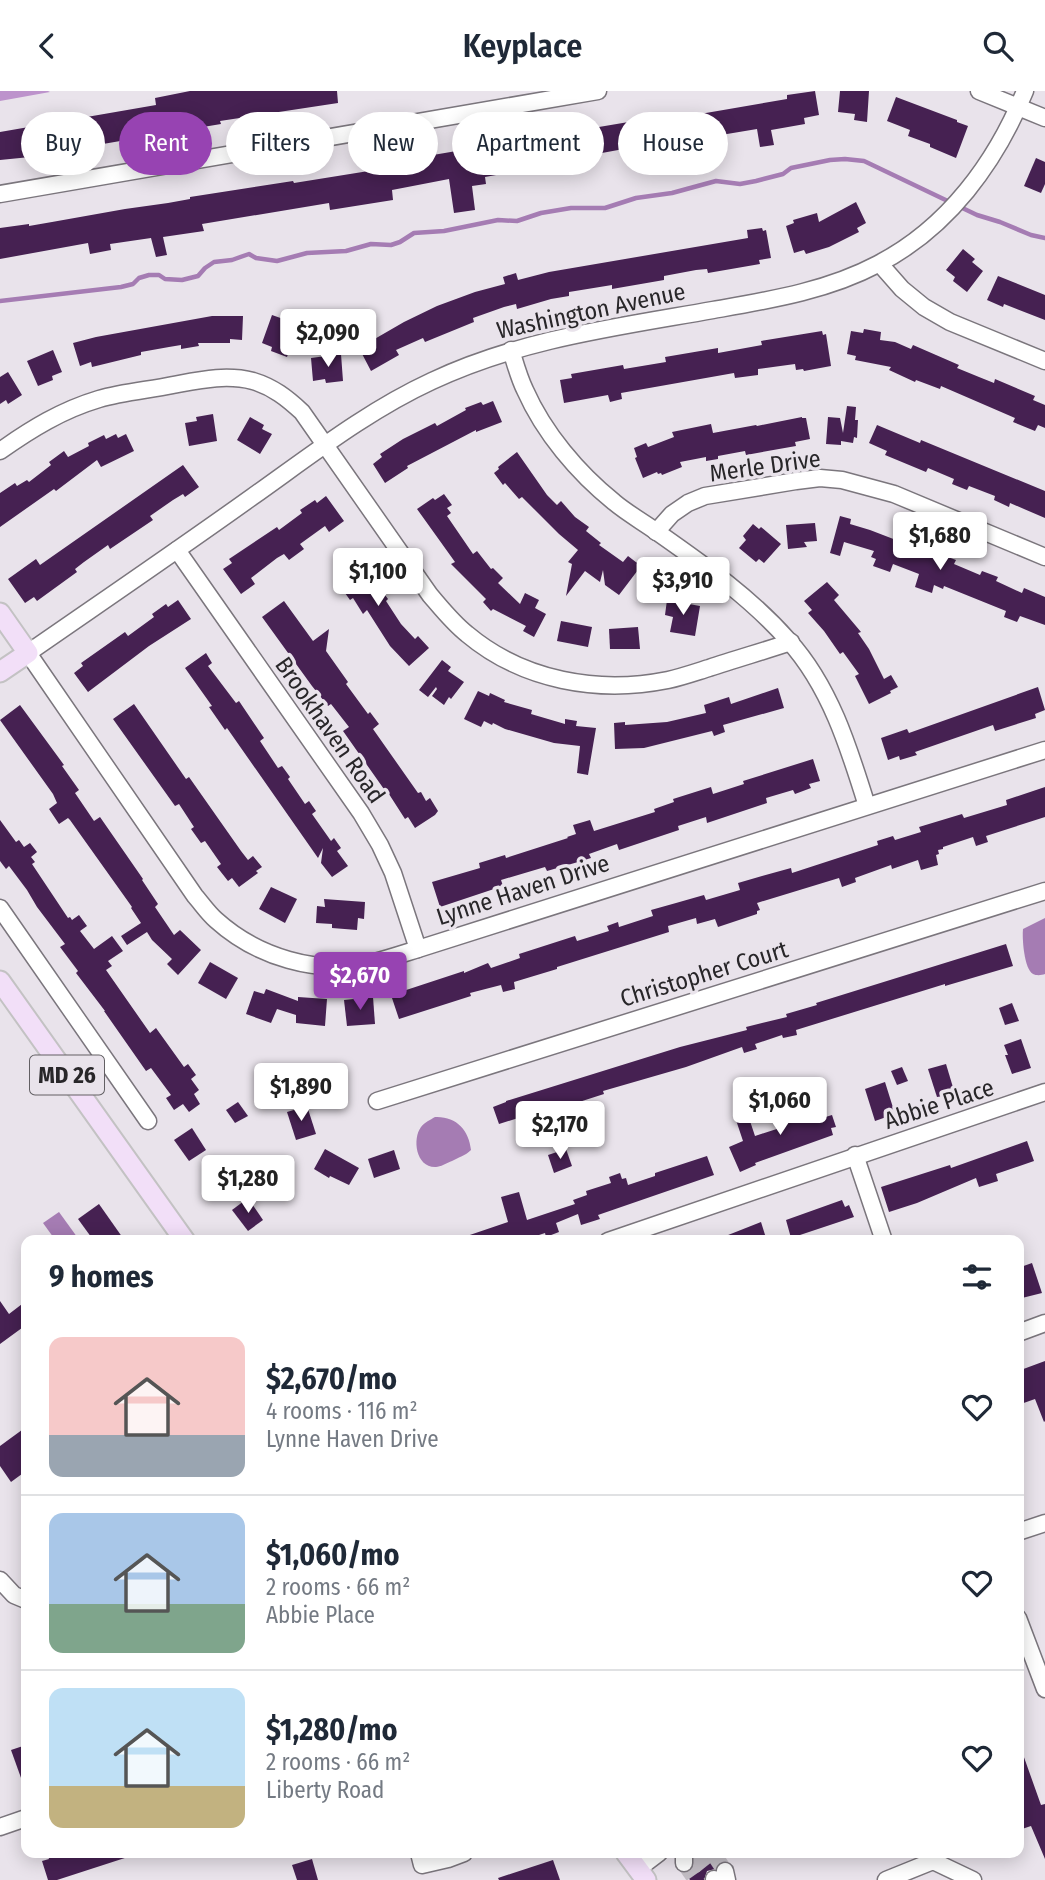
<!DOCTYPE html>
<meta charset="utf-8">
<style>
body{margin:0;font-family:"Fira Sans Condensed",sans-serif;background:#f6f6f7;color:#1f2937;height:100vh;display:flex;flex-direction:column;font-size:26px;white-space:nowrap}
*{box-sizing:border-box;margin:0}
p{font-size:23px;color:#747a83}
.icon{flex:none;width:38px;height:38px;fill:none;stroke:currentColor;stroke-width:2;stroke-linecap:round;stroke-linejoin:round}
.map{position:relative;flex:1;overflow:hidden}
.panel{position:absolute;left:21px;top:1144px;width:1003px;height:623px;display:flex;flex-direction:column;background:#fff;border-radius:14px;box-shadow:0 4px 18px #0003}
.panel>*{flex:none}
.guide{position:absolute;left:21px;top:21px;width:1004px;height:63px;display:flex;gap:14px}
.price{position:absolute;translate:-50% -60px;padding:0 16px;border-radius:7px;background:#fff;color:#222;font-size:23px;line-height:46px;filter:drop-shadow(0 2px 4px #0008)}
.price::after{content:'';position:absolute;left:50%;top:42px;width:21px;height:16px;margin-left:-10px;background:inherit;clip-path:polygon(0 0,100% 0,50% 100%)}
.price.selected{background:#9743b2;color:#fff}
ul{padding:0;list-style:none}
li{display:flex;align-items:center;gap:21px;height:175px;padding:0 28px}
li+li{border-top:2px solid #e0e1e3}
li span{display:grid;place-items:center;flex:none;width:196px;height:140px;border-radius:14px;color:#555}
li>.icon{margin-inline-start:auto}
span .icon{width:84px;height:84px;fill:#fffc;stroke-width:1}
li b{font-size:30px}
h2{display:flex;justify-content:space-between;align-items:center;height:84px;padding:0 28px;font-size:30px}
.tag{padding:0 24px;border-radius:32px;background:#fff;box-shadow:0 4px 18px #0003;font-size:24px;line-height:63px}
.tag.selected{background:#9743b2;color:#fff}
header{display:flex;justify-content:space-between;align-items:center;height:91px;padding:0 28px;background:#fff;font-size:32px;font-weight:600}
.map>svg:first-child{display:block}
.forest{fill:#bd93cc}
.water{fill:#a57cb3}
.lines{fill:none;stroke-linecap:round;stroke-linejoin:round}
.stream{stroke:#a57cb3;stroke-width:4.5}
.building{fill:#462152}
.minor-tunnel{stroke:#c2bdc4;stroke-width:16;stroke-dasharray:16 8;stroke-linecap:butt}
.minor-casing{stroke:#7b767d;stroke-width:19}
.major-casing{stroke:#c3c2c3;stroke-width:23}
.minor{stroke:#fff;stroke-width:16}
.major{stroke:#f2dff8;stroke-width:19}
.labels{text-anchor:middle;stroke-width:7;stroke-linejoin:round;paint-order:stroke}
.shield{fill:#e9e3eb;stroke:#625f63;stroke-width:2}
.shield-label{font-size:23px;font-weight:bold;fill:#282629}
.street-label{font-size:24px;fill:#282629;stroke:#e9e3eb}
</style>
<header><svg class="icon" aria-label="back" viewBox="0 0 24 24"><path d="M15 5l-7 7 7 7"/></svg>Keyplace<svg class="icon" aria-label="search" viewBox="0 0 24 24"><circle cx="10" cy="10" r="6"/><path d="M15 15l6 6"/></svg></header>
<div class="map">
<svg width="1045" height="1789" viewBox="0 0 1045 1789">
<rect width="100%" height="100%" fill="#e9e3eb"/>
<path class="forest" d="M0 0H48L50 1 0 10Z"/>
<g class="water">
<path d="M1045 827V883C1042 884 1037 885 1033 883 1024 878 1022 847 1023 838Z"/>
<path d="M435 1026C456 1025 469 1039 471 1059 465 1065 459 1066 452 1070 447 1072 440 1076 436 1076 416 1077 412 1048 421 1036 425 1031 430 1029 435 1026Z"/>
<path d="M59 1121 80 1150H56L43 1132Z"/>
</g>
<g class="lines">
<path class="stream" d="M0 210 121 196 133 193 139 187 149 184H159L165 188 182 189 198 185 205 177 214 171 232 169 249 163 256 167 277 170 307 162 346 160 371 153 391 154 400 151 414 142 444 140 498 129 517 130 541 122 571 117H605L636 107 672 102 716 90 740 93 756 90 783 83 791 77 830 69 845 68 864 70 977 124 1000 131 1031 144 1045 147"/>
</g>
<g class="building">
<path d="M190 0H337L338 12 220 30 221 33 191 38 190 36 125 47 126 49 103 53 96 54V52L30 64V66L0 69V41L156 14 155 7Z"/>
<path d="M815 0 819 24 804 27 805 33 771 39 774 54 760 56 757 38 709 46V47L697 50 696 47 670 51 671 59 642 64 640 55 580 66 581 70 568 72 567 70 518 78 519 80 485 86 486 93 472 95 475 119 454 122 449 88 392 99 393 109 330 119 329 112 202 133 204 140 163 146 167 164 156 166 151 147 110 153 111 159 90 163 88 152 0 168V137L29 133V135L52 131 125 118 168 112 190 108V106L293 90 294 92 406 74 405 69 433 64 480 56V60L547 49 594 40 593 37 670 24 671 28 787 8V4Z"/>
<path d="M840 0H869L867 31 854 29 855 23 838 21Z"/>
<path d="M896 6 957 29V31L968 35 956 67 930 56V53L908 45 910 39 887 30Z"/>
<path d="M1036 67 1045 71V93L1041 102 1024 95Z"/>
<path d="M856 111 866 132 857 137 859 141 829 156 806 163 804 159 794 162 786 135 794 132 793 129 817 122 819 131Z"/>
<path d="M762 137 763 140 766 139 771 167 759 169 760 173 708 182 707 178 696 179 664 185V189L612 198V194L569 201V205L551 208 517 218 516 213 504 216 473 227 474 231 425 251 423 247 396 259 399 264 371 280 359 257 404 231 437 215 475 201 505 193 503 186 516 182 518 189 549 181 748 147 747 139Z"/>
<path d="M963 158 975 168 972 171 983 180 967 201 953 190 955 186 946 179Z"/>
<path d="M998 185 1045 204V229L1004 213 1003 216 987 209Z"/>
<path d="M272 224 289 230 287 237 296 240 287 266 271 260 272 256 262 252Z"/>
<path d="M212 225H243L242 249 230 248V252H198L199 255 181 258V254L169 256 141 261V264L92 276 91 271 80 275 73 252 96 246Z"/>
<path d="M864 238 881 241 880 249 895 251 911 258 913 254 959 274 957 277 979 286 994 292 995 288 1035 305 1033 309 1045 314V337L1038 334 1035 340 1013 331 1015 327 941 295 940 298 916 289 915 291 889 279 891 276 855 269 856 265 847 263 851 240 863 242Z"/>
<path d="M822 240 823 244 826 243 831 275 804 280 803 278 796 279 795 273 758 278V284L735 287 734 282 621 302 622 308 610 311 608 304 564 312 560 289 572 287 571 283 623 274 624 278 666 271 665 266 718 257V262L762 254 761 250Z"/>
<path d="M53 259 62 281 52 285 53 289 38 295 27 270Z"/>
<path d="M341 263 343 290 326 292 325 288 313 290 311 267Z"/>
<path d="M8 281 22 304 8 313 6 309 0 313V286Z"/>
<path d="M493 310 502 331 476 341V339L407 375 408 377 385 392 373 373 382 366 380 363 403 348 435 332 437 335 466 319 465 317 481 311 483 314Z"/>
<path d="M847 315 856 316 855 329H858L857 347 854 346 853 352 841 350V354L826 353 828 326 840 327 843 342Z"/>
<path d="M213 323 217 350 189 355 185 332 197 330 196 326Z"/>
<path d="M250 326 264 334 262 338 272 343 260 363 237 349Z"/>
<path d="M802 326V327H806L810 348 795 351 796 355 746 364 745 360 718 365V368L706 370V366L680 371 682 376 662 384 661 382 658 383 657 381 643 387 635 367 637 366 634 357 646 352 648 356 674 346 672 341 711 333 713 342 756 334 757 335Z"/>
<path d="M877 334 920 352 921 349 1045 400V427L1010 412 1009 416 994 409 995 405 969 395 967 399 952 393 954 388 928 377 926 381 885 364 887 360 869 352Z"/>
<path d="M116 343 118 347 126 343 134 360 101 376 97 369 56 400 54 398 0 436V402L15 392 17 395 27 389 29 391 51 374 49 371 64 360 68 366 89 355 88 352 104 344 106 348Z"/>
<path d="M517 361 547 404 557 414 561 410 575 426 589 436 586 440 601 452 599 454 623 471 628 465 641 475 619 504 605 494 603 479 600 491 585 480 566 505 572 473 568 471 578 459 559 443 522 406 519 408 505 392 503 394 494 382 499 378 498 376Z"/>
<path d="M183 374 199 396 185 406 183 403 173 409 150 425 153 429 110 458 108 454 84 471 75 478 77 481 37 510 34 506 25 512 8 488 36 468 40 474Z"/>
<path d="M444 403 452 414 447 417 451 422 447 425 473 463 477 460 491 478 493 477 503 487 498 492 520 513 525 502 539 509 535 517 546 523 534 546 523 540 526 535 493 518 491 520 483 511 486 508 451 473 455 471 417 418 433 407 435 409Z"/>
<path d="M326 405 344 430 329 441 325 435 300 453 304 458 289 469 284 463 277 467 251 487 255 493 241 503 223 478 232 472 229 468 277 436 279 439 302 422 300 419 315 409 317 412Z"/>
<path d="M840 425 851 428 850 433 870 439 896 449 897 445 914 452 912 457 938 468 940 463 956 469 954 473 980 484 982 480 998 486 996 490 1022 502 1024 497 1045 506V534L1020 525 1017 531 1004 526 1006 520 944 495 943 498 934 494 932 502 915 496 919 483 893 473 890 481 873 475 876 468 871 466 874 460 844 451 840 465 830 462Z"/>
<path d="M815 432 817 450 804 451 807 456 788 458 786 434Z"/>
<path d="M753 433 759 438 761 436 781 453 764 472 759 468 756 471 739 457 746 449 743 445Z"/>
<path d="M356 460 365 473 363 474 388 508 386 510 401 533 415 548 418 545 429 557 409 575 390 555 367 519 363 523 353 507 350 509 340 495 346 491 334 475Z"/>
<path d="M827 491 839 504 834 509 861 541 858 542 869 558 884 588 891 584 898 596 890 600 891 602 869 613 855 585 859 583 843 561 840 563 824 540 808 522 812 519 804 510Z"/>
<path d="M178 509 191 528 149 555 88 601 74 582 83 575 81 572 125 541 128 545 154 526 152 523 166 513 168 516Z"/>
<path d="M667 509 700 515 695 545 670 541 673 526 665 524Z"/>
<path d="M284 510 313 550 329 538 326 560 348 591 346 593 368 623 370 621 379 633 373 638 418 702 421 701 426 710 430 707 438 720 435 724 415 737 408 726 405 728 387 700 386 701 343 640 349 636 331 613 328 615 312 595 262 526Z"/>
<path d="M561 530 592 536 588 556 557 550Z"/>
<path d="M638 536 640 558H610L609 538Z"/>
<path d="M206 562 212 572 208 575 236 612 239 610 264 647 260 650 278 677 282 675 290 686 288 688 305 713 309 710 316 720 312 723 331 750 334 747 341 757 337 760 348 775 332 786 321 772 323 757 318 767 227 637 225 639 209 616 212 615 185 577Z"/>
<path d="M442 569 451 576 448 580 464 591 451 608 449 606 444 614 432 605 437 598 436 596 428 606 419 599Z"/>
<path d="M1038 596 1045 619 1035 623 1036 627 995 640 993 634 915 661 917 664 900 669 899 665 888 669 881 647 907 638 909 642Z"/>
<path d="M778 597 784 617 723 634 725 641 714 645 712 640 644 657 615 658 614 632 625 631V634L667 631 706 622 704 614 729 606 731 613Z"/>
<path d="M478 600 489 605 490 602 505 609 504 611 532 619 531 623 565 633V628L577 630 576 635 596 637 588 684 577 682 580 655 554 652 505 638 493 632 492 634 484 630 481 636 464 628Z"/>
<path d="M134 613 186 688 189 686 241 760 248 769 253 765 262 776 256 780 258 782 239 796 232 787 228 790 217 776 221 773 205 750 201 752 191 738 194 736 179 713 175 715 113 628Z"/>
<path d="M20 614 64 674 62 675 79 699 75 702 94 730 100 726 143 788 142 789 158 813 155 816 174 844 180 839 201 859 178 884 167 873 172 868 152 849 147 841 127 854 121 845 141 832 131 817 132 816 70 729 68 727 59 733 49 718 57 712 53 703 0 629Z"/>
<path d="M813 668 820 690 809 693 811 697 795 703 793 699 766 707 767 712 707 732 706 726 678 735 679 739 619 759 617 753 589 763 591 767 578 771 547 780 545 776 501 789 503 795 440 816 432 791 480 777 479 772 505 764 506 767 568 747 567 746 576 743 573 734 590 729 594 740 655 721 654 718 674 711 673 708 711 696 713 703 744 693 743 690Z"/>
<path d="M1045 696V726L986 745 988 751 976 755 973 746 943 756V758L938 759 939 763 936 764 938 774 921 779 918 769 892 778 891 774 855 787 856 791 842 796 839 787 757 812 760 819 757 820V823L718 836 715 828 697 833 696 827 668 835 669 841 557 876V878L514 891 515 898 503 901 501 894 470 902 471 905 399 928 391 904 464 880V882L488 872 491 877 520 867 519 863 575 845 577 850 609 840 607 835 618 831 619 836 653 825 651 819 676 812 704 804 706 809 740 799 738 792 762 785 791 777 792 782 878 754 877 750 893 745 895 749 921 741 919 736 962 723 964 727 1007 714 1006 709Z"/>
<path d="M0 729 16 751 19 749 24 756 30 752 37 761 31 766 35 771 32 773 68 827 70 826 72 829 79 824 87 835 80 840 94 858 112 845 123 860 108 870 112 875 106 879 150 942 156 937 184 976 188 973 196 984 191 988 199 999 194 1003 200 1013 189 1021 183 1013 174 1019 166 1007 171 1004 151 977 146 980 104 920H105L76 882 78 880 60 856 65 853 37 816 27 799 9 775 6 778 0 770Z"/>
<path d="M271 796 297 808 285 832 259 818Z"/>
<path d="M324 808 365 811 364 828 358 827 357 839 332 837V833L316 832 317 815 325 816Z"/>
<path d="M1006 853 1013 875 945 895V893L796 939 797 944 783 947 782 944 755 953 757 958 744 962 742 956 686 976 603 1000 604 1003 576 1012V1011L535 1023 534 1022 499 1033 493 1016 506 1011V1010L680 956 747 939 746 936 787 926 786 923 817 914 816 912Z"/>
<path d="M210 871 238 887 226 908 198 892Z"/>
<path d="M266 898 298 910V906L327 908 325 935 296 932V924L277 918 271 932 246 923 254 900 264 903Z"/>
<path d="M373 906 375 933 347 935 344 909Z"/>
<path d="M1012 912 1019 930 1005 934 999 917Z"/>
<path d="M1021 948 1031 977 1012 983 1005 964H1008L1004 954Z"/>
<path d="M946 973 955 1003 937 1006 928 978Z"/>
<path d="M902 976 908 990 897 994 891 980Z"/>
<path d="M885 991 895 1023 875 1030 865 998Z"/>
<path d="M238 1011 248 1025 235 1032 226 1019Z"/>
<path d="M307 1015 316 1043 296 1049 287 1021Z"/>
<path d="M814 1015 819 1028 832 1024 836 1036 831 1037 833 1044 755 1072 756 1074 740 1081 729 1056 743 1050 736 1029 748 1024 755 1045 786 1035 783 1025Z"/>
<path d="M192 1037 206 1059 189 1070 174 1049Z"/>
<path d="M1027 1050 1034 1070 996 1083 998 1090 979 1096 976 1087 917 1112 889 1121 881 1096 950 1074 951 1077Z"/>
<path d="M325 1058 359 1077 349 1094 330 1085 329 1087 314 1078Z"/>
<path d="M566 1058 572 1075 554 1082 548 1064Z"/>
<path d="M394 1059 400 1078 374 1087 368 1068Z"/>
<path d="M707 1065 714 1084 598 1124 600 1128 581 1134 578 1123 556 1132 559 1141 546 1146 545 1142 521 1150H459L458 1148 508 1131 501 1106 519 1101 527 1129 575 1113 573 1109 587 1104 586 1100 611 1092 609 1086 620 1082 622 1088 626 1087 628 1094 655 1085V1082Z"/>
<path d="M248 1107 263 1129 248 1140 232 1119Z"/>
<path d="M842 1109 845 1116 849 1114 854 1126 791 1147 786 1129Z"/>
<path d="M99 1113 125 1150H94L78 1128Z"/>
<path d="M761 1131 767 1150H718V1148Z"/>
<path d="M1032 1172 1042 1202 1018 1208V1177Z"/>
<path d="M0 1210 9 1223 26 1210V1234L0 1253Z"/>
<path d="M1045 1270V1330L1044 1331 1035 1308 1018 1314V1280Z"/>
<path d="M26 1336V1380L11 1391 0 1375V1355Z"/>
<path d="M26 1654V1697L25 1698 11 1659Z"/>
<path d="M1018 1655H1020L1041 1714 1045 1713V1768L1031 1735 1022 1738 1018 1728V1723L1022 1722 1018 1711Z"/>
<path d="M47 1762H131V1765L57 1789H48L42 1770 49 1768Z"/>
<path d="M698 1762H719L725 1770 718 1772 715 1778 707 1780 704 1789H690L685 1782 693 1778 695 1765Z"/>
<path d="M312 1768 318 1789H297L292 1774Z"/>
<path d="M553 1769 560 1789H499L498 1787Z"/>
</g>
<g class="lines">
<g class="minor-tunnel">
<path d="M713 1762 725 1780"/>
<path d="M695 1764 714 1788"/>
<path d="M684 1772 696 1789"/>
</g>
<g class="minor-casing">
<g id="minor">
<path d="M979 0 1045 27"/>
<path d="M1025 0C996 71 948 137 878 173 827 200 770 209 713 219 617 236 521 248 432 290 367 320 310 365 252 406 178 459 103 510 28 562L195 805C202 813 208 822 216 829 257 866 317 884 371 872 387 868 402 863 418 858L1045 659"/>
<path d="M0 103 598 0"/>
<path d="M880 173 902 198 924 216 950 231 1045 270"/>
<path d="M511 259C515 272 519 287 525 299 544 342 578 382 614 411 627 422 643 431 657 441 704 474 750 506 788 549 830 595 849 657 867 715"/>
<path d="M0 360C31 338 62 319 99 308 123 301 149 299 173 294 200 289 226 283 253 290 273 296 287 307 302 321L430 504C442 518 453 532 467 543 523 590 598 603 668 589 682 586 696 581 709 577 736 568 764 560 791 551"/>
<path d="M656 441 672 423 688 412 705 405 796 390 820 387 842 389 894 403 1045 466"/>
<path d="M177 459 361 722 380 754 393 782 418 858"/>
<path d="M0 817 148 1030"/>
<path d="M377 1010 1045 800"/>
<path d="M855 1064 884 1150"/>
<path d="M608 1150 1045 1001"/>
<path d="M1018 1242 1045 1232"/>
<path d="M1018 1441 1045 1432"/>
<path d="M0 1489 14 1504 26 1509"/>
<path d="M1018 1527 1045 1598"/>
<path d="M0 1736 26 1727"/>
<path d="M419 1762 422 1774 448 1768 464 1762"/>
<path d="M684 1762V1772"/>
<path d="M638 1778 659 1762"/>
<path d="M725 1780 727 1789"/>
<path d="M714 1788 715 1789"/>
<path d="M886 1789 933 1770 973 1789"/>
</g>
</g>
<g class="major-casing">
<g id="major">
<path d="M0 522 28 562 0 581"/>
<path d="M0 890 185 1150"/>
<path d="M626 1762 646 1789"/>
</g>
</g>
<use href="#minor" class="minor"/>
<use href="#major" class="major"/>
</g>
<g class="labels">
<rect class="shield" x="30" y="964.5" width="74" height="39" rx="5"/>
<g class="shield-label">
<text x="67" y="992">MD 26</text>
</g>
<g class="street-label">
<text transform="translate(591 220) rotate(-12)" y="8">Washington Avenue</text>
<text transform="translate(765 375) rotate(-8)" y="8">Merle Drive</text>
<text transform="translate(330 639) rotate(55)" y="8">Brookhaven Road</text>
<text transform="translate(523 799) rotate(-18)" y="8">Lynne Haven Drive</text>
<text transform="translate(704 883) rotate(-17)" y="8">Christopher Court</text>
<text transform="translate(939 1013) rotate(-18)" y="8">Abbie Place</text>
</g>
</g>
</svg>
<b class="price" style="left:328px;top:278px">$2,090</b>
<b class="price" style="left:940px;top:481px">$1,680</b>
<b class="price" style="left:378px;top:517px">$1,100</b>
<b class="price" style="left:683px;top:526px">$3,910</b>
<b class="price selected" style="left:360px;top:921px">$2,670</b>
<b class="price" style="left:301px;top:1032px">$1,890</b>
<b class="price" style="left:780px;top:1046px">$1,060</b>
<b class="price" style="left:560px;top:1070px">$2,170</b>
<b class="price" style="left:248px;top:1124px">$1,280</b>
<div class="guide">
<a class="tag">Buy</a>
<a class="tag selected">Rent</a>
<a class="tag">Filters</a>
<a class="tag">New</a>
<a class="tag">Apartment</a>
<a class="tag">House</a>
</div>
<section class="panel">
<h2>9 homes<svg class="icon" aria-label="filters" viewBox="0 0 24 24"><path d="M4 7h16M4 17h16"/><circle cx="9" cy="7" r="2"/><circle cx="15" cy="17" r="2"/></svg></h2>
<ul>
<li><span style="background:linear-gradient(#f6c9c9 70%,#9aa5b1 0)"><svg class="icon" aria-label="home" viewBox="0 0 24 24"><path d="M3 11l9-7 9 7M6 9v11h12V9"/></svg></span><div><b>$2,670/mo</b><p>4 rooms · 116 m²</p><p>Lynne Haven Drive</p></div><svg class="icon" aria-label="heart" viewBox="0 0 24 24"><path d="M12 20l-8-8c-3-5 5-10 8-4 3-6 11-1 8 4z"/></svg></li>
<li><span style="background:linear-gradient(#a9c7e8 65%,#7fa58c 0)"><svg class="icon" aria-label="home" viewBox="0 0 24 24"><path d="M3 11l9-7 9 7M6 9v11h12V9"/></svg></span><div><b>$1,060/mo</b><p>2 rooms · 66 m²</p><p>Abbie Place</p></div><svg class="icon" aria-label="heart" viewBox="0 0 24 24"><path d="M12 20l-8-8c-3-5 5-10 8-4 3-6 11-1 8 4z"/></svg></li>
<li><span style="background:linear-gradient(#bfe0f5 70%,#c2b280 0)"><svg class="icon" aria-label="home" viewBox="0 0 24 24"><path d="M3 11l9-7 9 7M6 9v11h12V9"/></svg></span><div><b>$1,280/mo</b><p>2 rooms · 66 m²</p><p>Liberty Road</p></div><svg class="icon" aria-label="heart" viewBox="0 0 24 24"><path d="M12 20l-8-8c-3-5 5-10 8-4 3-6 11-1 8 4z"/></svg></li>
</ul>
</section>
</div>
